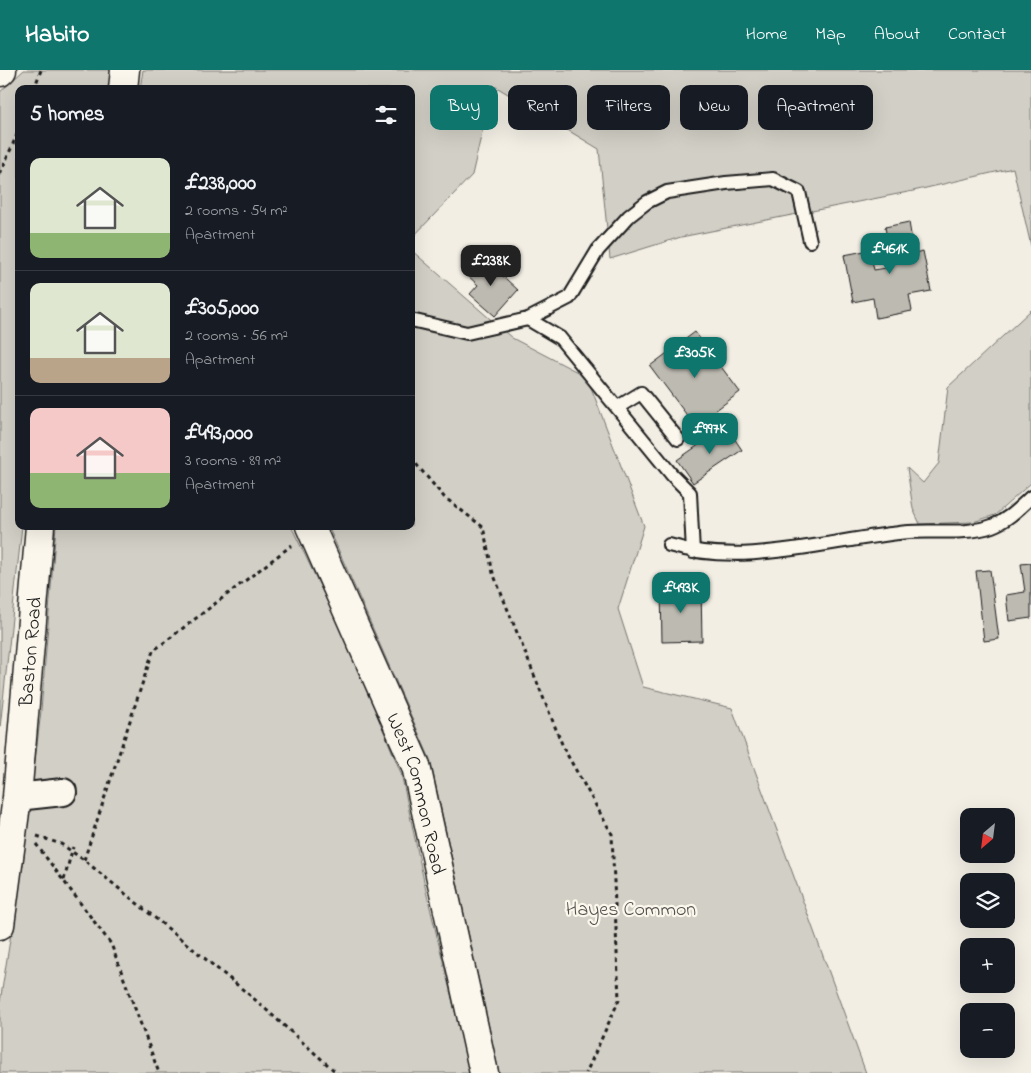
<!DOCTYPE html>
<meta charset="utf-8">
<style>
body{margin:0;font-family:"Indie Flower",sans-serif;background:#242831;color:#f1f3f6;height:100vh;display:flex;flex-direction:column;font-size:19px;white-space:nowrap}
*{box-sizing:border-box;margin:0}
p{font-size:16px;color:#9ea1a6}
.icon{flex:none;width:28px;height:28px;fill:none;stroke:currentColor;stroke-width:2;stroke-linecap:round;stroke-linejoin:round}
.map{position:relative;flex:1;overflow:hidden}
.side{position:absolute;left:15px;top:15px;width:400px;height:445px;display:flex;flex-direction:column;background:#171b24;border-radius:10px;box-shadow:0 5px 20px #0002}
.side>*{flex:none}
.top-card{position:absolute;left:430px;top:15px;width:475px;height:45px;display:flex;gap:10px}
.needle{width:32px;rotate:208deg}
.fabs{position:absolute;left:960px;top:738px;display:grid;gap:10px}
.fabs a{display:grid;place-items:center;width:55px;height:55px;border-radius:10px;background:#171b24;box-shadow:0 5px 20px #0002;font-size:25px}
.price{position:absolute;translate:-50% -42px;padding:0 11px;border-radius:10px;background:#0f766e;color:#fff;font-size:16px;line-height:32px;filter:drop-shadow(0 1px 2px #0008)}
.price::after{content:'';position:absolute;left:50%;top:30px;width:15px;height:11px;margin-left:-8px;background:inherit;clip-path:polygon(0 0,100% 0,50% 100%)}
.price.current{background:#222;color:#fff}
ul{padding:0;list-style:none}
li{display:flex;align-items:center;gap:15px;height:125px;padding:0 15px}
li+li{border-top:1px solid #363941}
li span{display:grid;place-items:center;flex:none;width:140px;height:100px;border-radius:10px;color:#555}
li>.icon{margin-inline-start:auto}
span .icon{width:60px;height:60px;fill:#fffc;stroke-width:1}
li b{font-size:21px}
h2{display:flex;justify-content:space-between;align-items:center;height:60px;padding:0 15px;font-size:21px}
.chip{padding:0 18px;border-radius:10px;background:#171b24;box-shadow:0 5px 20px #0002;font-size:18px;line-height:45px}
.chip.current{background:#0f766e;color:#fff}
header{display:flex;align-items:center;gap:30px;box-sizing:border-box;height:70px;padding:0 25px;background:#0f766e;color:#fff}
header strong{font-size:24px}
nav{display:flex;gap:28px;margin-inline-start:auto;font-size:18px}
.map>svg:first-child{display:block}
.green{fill:#d2cfc6;stroke:#777671}
.building{fill:#bdbab1;stroke:#1c1c1c}
.lines{fill:none;stroke-linecap:round;stroke-linejoin:round}
.service-casing{stroke:#1c1c1c;stroke-width:16}
.minor-casing{stroke:#1c1c1c;stroke-width:30}
.tertiary-casing{stroke:#1c1c1c;stroke-width:31}
.secondary-casing{stroke:#1c1c1c;stroke-width:31}
.path{stroke:#1c1c1c;stroke-width:3;stroke-dasharray:4 4;stroke-linecap:butt}
.service{stroke:#fbf7ec;stroke-width:12}
.minor{stroke:#fbf7ec;stroke-width:26}
.tertiary{stroke:#fbf7ec;stroke-width:28}
.secondary{stroke:#fbf7ec;stroke-width:28}
.labels{text-anchor:middle;stroke-width:4.5;stroke-linejoin:round;paint-order:stroke}
.street-label{font-size:20px;fill:#1c1c1c;stroke:#fbf7ec}
.park-label{font-size:20px;fill:#53524f;stroke:#fbf7ec}
</style>
<header>
<strong>Habito</strong>
<nav><a>Home</a><a>Map</a><a>About</a><a>Contact</a></nav>
</header>
<div class="map">
<svg width="1031" height="1003" viewBox="0 0 1031 1003">
<rect width="100%" height="100%" fill="#f2eee4"/>
<filter id="ink" filterUnits="userSpaceOnUse"><feTurbulence type="fractalNoise" baseFrequency=".02" numOctaves="2"/><feDisplacementMap in="SourceGraphic" scale="10" xChannelSelector="R" yChannelSelector="G"/><feConvolveMatrix kernelMatrix="1 2 1 2 8 2 1 2 1" color-interpolation-filters="sRGB"/></filter>
<g filter="url(#ink)">
<g class="green">
<path d="M24 0H113L109 19H19V456H22L0 658V22Z"/>
<path d="M143 0H1031V176L1013 98 913 121 681 167 610 189 599 79 493 15 472 105 411 169V19H140Z"/>
<path d="M411 180 512 268 587 307 644 456 618 539 643 617 732 638 866 1003H499L430 689 328 456H411Z"/>
<path d="M1031 240V413L995 445 973 452 920 454 913 439 907 398 923 413 939 393 948 317Z"/>
<path d="M56 456H291L347 572 401 703 426 821 470 1003H0V932L24 783 41 641Z"/>
</g>
<g class="building">
<path d="M909 152 914 183 923 181 931 221 909 225 912 241 876 248 873 228 853 232 844 185 870 180 874 200 892 197 885 157Z"/>
<path d="M483 188 518 220 495 246 470 224 478 215 467 205Z"/>
<path d="M695 262 740 322 695 356 650 296Z"/>
<path d="M726 356 742 380 693 413 677 390Z"/>
<path d="M1031 493V548L1009 551 1006 525 1025 522 1021 494Z"/>
<path d="M990 500 999 569 984 571 976 501Z"/>
<path d="M670 516H701L702 571 662 572 661 517Z"/>
</g>
<g class="lines">
<g class="service-casing">
<g id="service">
<path d="M528 249 560 268 672 405 690 423 693 482"/>
<path d="M411 250 467 263 528 249 569 228 598 180 629 146 647 132 667 122 726 113 773 109 799 122 810 171"/>
<path d="M618 337 641 323 678 369"/>
<path d="M669 475C746 498 831 469 909 462 936 460 967 465 992 456 1008 450 1019 438 1031 427"/>
</g>
</g>
<g class="minor-casing">
<path id="minor" d="M17 727 63 722"/>
</g>
<g class="tertiary-casing">
<g id="tertiary">
<path d="M0 2 2 0"/>
<path id="s1" d="M310 456 416 696 484 1003"/>
</g>
</g>
<g class="secondary-casing">
<g id="secondary">
<path d="M123 19 125 0"/>
<path id="s2" d="M0 855 17 727 40 456"/>
</g>
</g>
<g class="path">
<path d="M34 19 41 0"/>
<path d="M0 104 19 60"/>
<path d="M411 388 444 427 483 457 493 503 564 679 612 764 619 930 586 1003"/>
<path d="M37 766 61 774 84 790 252 927 337 1003"/>
<path d="M36 774 111 874 159 1003"/>
<path d="M84 790 153 581 292 475"/>
<path d="M64 810 73 777"/>
</g>
<use href="#service" class="service"/>
<use href="#minor" class="minor"/>
<use href="#tertiary" class="tertiary"/>
<use href="#secondary" class="secondary"/>
</g>
</g>
<g class="labels">
<g class="street-label">
<text dy="7" stroke="none"><textPath href="#s2" startOffset="275">Baston Road</textPath></text>
<text dy="7" stroke="none"><textPath href="#s1" startOffset="289">West Common Road</textPath></text>
</g>
<g class="park-label">
<text x="631" y="845">Hayes Common</text>
</g>
</g>
</svg>
<div class="fabs">
<a><svg class="needle" viewBox="-14 -14 28 28"><path d="M0-13l5 13h-10z" fill="#e53935"/><path d="M0 13l5-13h-10z" fill="#9ea1a6"/></svg></a>
<a><svg class="icon" aria-label="layers" viewBox="0 0 24 24"><path d="M12 4l9 5-9 5-9-5zM3 14l9 5 9-5"/></svg></a>
<a>+</a>
<a>−</a>
</div>
<b class="price" style="left:890px;top:205px">£461K</b>
<b class="price current" style="left:491px;top:217px">£238K</b>
<b class="price" style="left:695px;top:309px">£305K</b>
<b class="price" style="left:710px;top:385px">£997K</b>
<b class="price" style="left:681px;top:544px">£493K</b>
<div class="top-card">
<a class="chip current">Buy</a>
<a class="chip">Rent</a>
<a class="chip">Filters</a>
<a class="chip">New</a>
<a class="chip">Apartment</a>
</div>
<section class="side">
<h2>5 homes<svg class="icon" aria-label="filters" viewBox="0 0 24 24"><path d="M4 7h16M4 17h16"/><circle cx="9" cy="7" r="2"/><circle cx="15" cy="17" r="2"/></svg></h2>
<ul>
<li><span style="background:linear-gradient(#dfe7d0 75%,#8fb573 0)"><svg class="icon" aria-label="home" viewBox="0 0 24 24"><path d="M3 11l9-7 9 7M6 9v11h12V9"/></svg></span><div><b>£238,000</b><p>2 rooms · 54 m²</p><p>Apartment</p></div></li>
<li><span style="background:linear-gradient(#dfe7d0 75%,#b9a48a 0)"><svg class="icon" aria-label="home" viewBox="0 0 24 24"><path d="M3 11l9-7 9 7M6 9v11h12V9"/></svg></span><div><b>£305,000</b><p>2 rooms · 56 m²</p><p>Apartment</p></div></li>
<li><span style="background:linear-gradient(#f6c9c9 65%,#8fb573 0)"><svg class="icon" aria-label="home" viewBox="0 0 24 24"><path d="M3 11l9-7 9 7M6 9v11h12V9"/></svg></span><div><b>£493,000</b><p>3 rooms · 89 m²</p><p>Apartment</p></div></li>
</ul>
</section>
</div>
